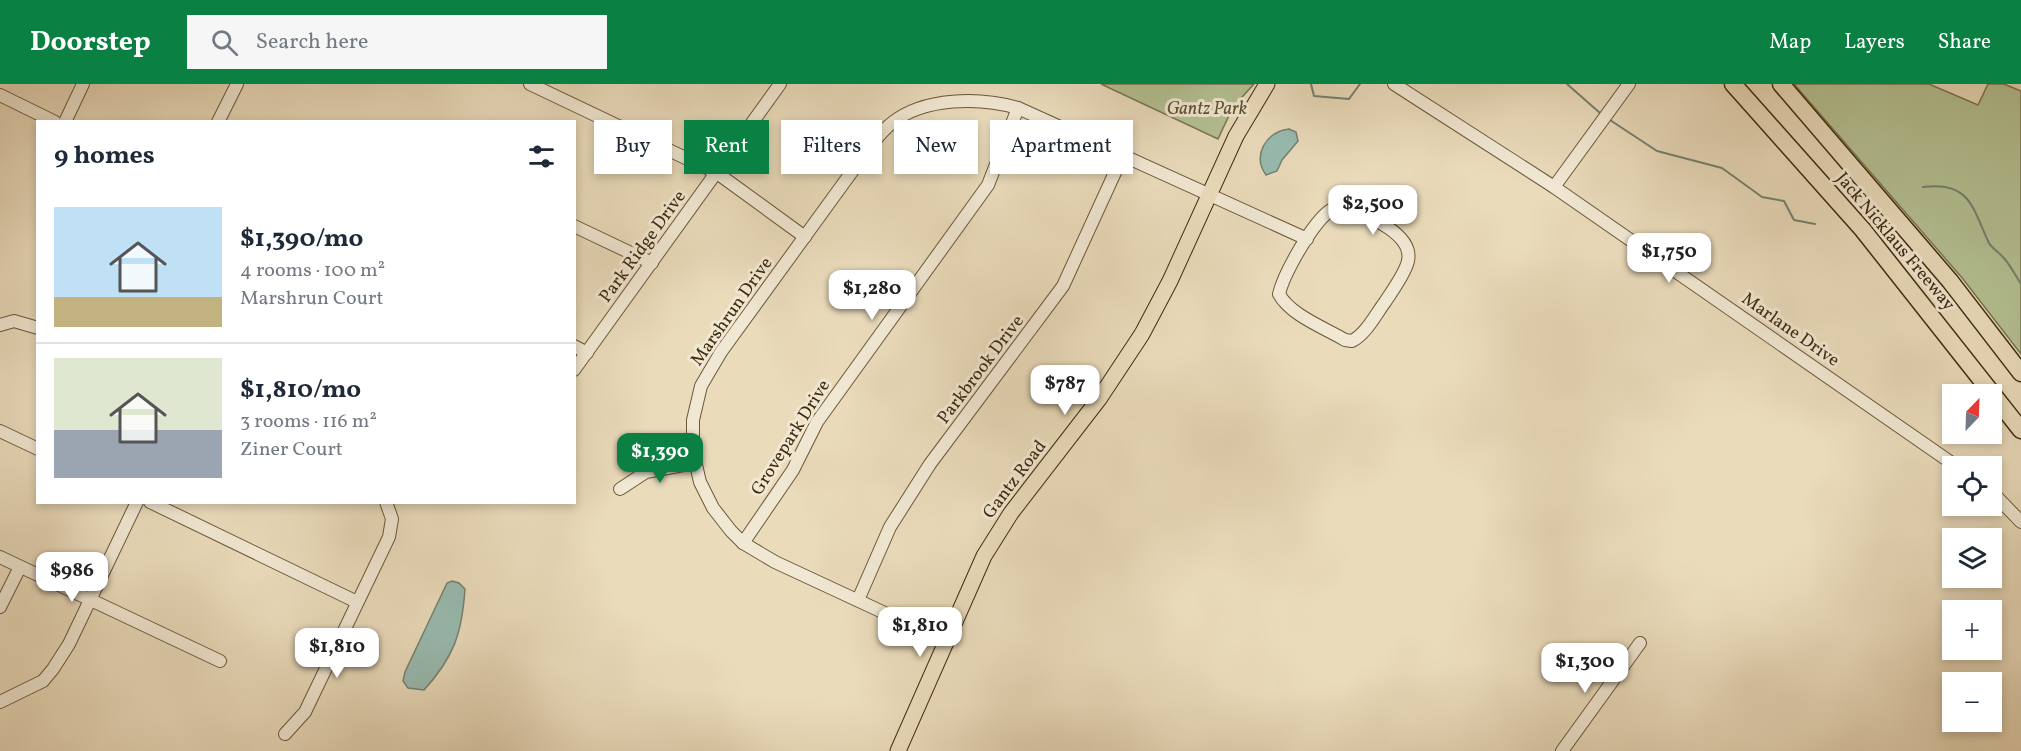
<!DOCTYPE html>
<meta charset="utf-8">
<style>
body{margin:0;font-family:Vollkorn,serif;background:#f6f6f7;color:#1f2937;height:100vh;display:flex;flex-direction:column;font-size:22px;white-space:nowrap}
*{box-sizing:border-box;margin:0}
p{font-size:20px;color:#747a83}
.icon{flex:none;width:33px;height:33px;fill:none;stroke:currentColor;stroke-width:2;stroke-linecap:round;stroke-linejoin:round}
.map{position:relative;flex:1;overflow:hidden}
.details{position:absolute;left:36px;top:36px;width:540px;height:384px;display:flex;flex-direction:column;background:#fff;border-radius:0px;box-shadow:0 3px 9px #0003}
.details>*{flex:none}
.banner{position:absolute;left:594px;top:36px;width:570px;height:54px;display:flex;gap:12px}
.needle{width:39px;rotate:23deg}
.fabs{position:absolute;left:1942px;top:300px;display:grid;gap:12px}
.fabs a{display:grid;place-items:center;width:60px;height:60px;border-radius:0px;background:#fff;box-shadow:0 3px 9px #0003;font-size:30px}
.price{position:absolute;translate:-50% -51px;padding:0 14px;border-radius:12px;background:#fff;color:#222;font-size:20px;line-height:39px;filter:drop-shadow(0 2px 3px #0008)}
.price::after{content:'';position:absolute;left:50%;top:36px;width:18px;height:14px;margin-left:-9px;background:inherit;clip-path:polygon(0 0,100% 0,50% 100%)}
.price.on{background:#0b8043;color:#fff}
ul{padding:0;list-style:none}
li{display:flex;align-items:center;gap:18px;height:150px;padding:0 18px}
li+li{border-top:2px solid #e0e1e3}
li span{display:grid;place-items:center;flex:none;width:168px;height:120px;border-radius:0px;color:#555}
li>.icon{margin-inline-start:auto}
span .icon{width:72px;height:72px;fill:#fffc;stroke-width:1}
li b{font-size:26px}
h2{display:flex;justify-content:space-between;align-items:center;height:72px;padding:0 18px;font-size:26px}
.chip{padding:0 21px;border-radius:0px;background:#fff;box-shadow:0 3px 9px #0003;font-size:21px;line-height:54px}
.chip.on{background:#0b8043;color:#fff}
header{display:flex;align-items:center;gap:36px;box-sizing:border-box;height:84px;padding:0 30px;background:#0b8043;color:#fff}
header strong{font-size:28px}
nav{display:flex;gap:33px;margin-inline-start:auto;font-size:21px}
.search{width:420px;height:54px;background:#f6f6f7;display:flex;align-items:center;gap:15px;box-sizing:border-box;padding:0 21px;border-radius:0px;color:#747a83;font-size:22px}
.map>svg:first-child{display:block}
.green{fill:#b4c193;stroke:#7a7650;stroke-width:1.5}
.water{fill:#98bbb1;stroke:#748170;stroke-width:1.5}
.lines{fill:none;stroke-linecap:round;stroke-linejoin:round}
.stream{stroke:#748170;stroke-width:2}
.minor-casing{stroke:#6a5739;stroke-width:14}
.major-casing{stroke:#3f2b0e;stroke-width:17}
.highway-casing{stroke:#3f2b0e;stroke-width:19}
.minor{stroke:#f1e8d3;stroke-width:12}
.major{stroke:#eadbbb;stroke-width:15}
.highway{stroke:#eadbbb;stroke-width:16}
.labels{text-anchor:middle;stroke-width:6;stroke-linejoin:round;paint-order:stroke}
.park-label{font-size:18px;font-style:italic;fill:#5c502f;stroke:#f1e8d3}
.street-label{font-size:18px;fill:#3f2b0e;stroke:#f1e8d3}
</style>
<header>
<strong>Doorstep</strong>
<div class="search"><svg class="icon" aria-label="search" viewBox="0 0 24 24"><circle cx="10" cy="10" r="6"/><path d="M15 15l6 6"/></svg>Search here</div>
<nav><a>Map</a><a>Layers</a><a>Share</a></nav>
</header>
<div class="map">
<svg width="2021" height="667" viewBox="0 0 2021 667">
<rect width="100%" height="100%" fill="#eadbbb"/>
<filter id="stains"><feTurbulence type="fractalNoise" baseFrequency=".00333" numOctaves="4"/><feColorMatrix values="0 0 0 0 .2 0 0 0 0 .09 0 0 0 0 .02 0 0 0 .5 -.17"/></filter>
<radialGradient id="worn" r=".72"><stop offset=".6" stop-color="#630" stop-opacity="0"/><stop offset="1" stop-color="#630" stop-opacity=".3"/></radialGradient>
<g class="green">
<path d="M1101 0H1254L1233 23 1218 55Z"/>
<path d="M1794 0H1929L1978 21 1988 0H2004L2021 7V270L1963 195Z"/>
</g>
<g class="water">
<path d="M1289 45 1296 48 1298 57 1282 76 1277 87 1266 91C1252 71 1266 48 1289 45Z"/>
<path d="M452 497 459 499 465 505C462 549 454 573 424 606L408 604 403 597 405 588 447 499Z"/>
</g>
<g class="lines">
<g class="stream">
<path d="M1311 0 1314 12 1349 15 1360 0"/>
<path d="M1567 0 1600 29"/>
<path d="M1610 36 1657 67 1722 84 1762 113 1784 117 1794 136 1815 140"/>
<path d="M1923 103C1970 97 1972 123 1989 159 1992 164 1998 168 2002 172 2010 180 2015 191 2021 200"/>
</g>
<g class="minor-casing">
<g id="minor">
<path d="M530 0 717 89 805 153"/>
<path d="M1394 0 1554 103 1956 382"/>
<path d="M0 11 55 38"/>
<path d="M65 38 83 0"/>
<path d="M218 38 237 0"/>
<path d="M1554 103 1629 0"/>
<path d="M1346 123C1365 131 1414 149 1408 177 1405 190 1392 207 1385 218 1376 230 1366 250 1352 257L1345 256C1325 244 1290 231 1279 210 1284 189 1311 142 1328 128 1334 123 1339 123 1346 123Z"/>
<path d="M574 142 652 179"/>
<path d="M0 241 14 237 38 244"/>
<path d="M574 262 587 269"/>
<path d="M574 286 780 0"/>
<path d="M0 347 38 365"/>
<path d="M620 405 646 388 694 379"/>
<path d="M1992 408 2021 438"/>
<path d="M150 418 357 518"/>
<path d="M743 459 793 386 817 338 988 101 1018 24"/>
<path d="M0 473 220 577"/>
<path d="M858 516 890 443 930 380 1063 202 1123 71"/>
<path d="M0 523 20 483"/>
<path d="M945 557 775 478 743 459 731 447 713 424 700 398 693 368V336L701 302 721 268 872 60C878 53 884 45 892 39 924 13 980 13 1018 24L1307 155"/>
<path d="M0 618 43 597 53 585 69 560 137 418"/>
<path d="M285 650 305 628 389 453 392 435 386 418"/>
<path d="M1562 667 1640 559"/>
</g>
</g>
<g class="major-casing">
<path id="major" d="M898 667 984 472 1011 429 1099 315 1142 250 1170 197 1236 52 1267 0"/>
</g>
<g class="highway-casing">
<g id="highway">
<path d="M1733 0 1863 146 2021 346"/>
<path d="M1781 0 1950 197 2021 289"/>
</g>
</g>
<use href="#minor" class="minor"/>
<use href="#major" class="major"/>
<use href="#highway" class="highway"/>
</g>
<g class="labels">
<g class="park-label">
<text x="1207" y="30">Gantz Park</text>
</g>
<g class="street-label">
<text transform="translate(1896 157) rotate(50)" y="6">Jack Nicklaus Freeway</text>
<text transform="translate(642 162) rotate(-54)" y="6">Park Ridge Drive</text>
<text transform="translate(731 227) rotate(-55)" y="6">Marshrun Drive</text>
<text transform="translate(1791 245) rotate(35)" y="6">Marlane Drive</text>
<text transform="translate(980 285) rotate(-53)" y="6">Parkbrook Drive</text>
<text transform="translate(790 353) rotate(-58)" y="6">Grovepark Drive</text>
<text transform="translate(1014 395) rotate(-53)" y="6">Gantz Road</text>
</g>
</g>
<rect width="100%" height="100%" filter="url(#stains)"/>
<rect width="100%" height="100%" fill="url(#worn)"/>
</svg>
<div class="fabs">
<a><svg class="needle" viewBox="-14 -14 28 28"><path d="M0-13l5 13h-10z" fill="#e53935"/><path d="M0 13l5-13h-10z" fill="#747a83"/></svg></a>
<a><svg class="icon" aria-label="locate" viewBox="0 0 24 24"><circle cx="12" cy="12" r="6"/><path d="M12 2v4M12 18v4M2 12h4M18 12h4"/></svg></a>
<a><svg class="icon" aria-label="layers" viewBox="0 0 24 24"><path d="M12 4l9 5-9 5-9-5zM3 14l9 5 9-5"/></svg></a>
<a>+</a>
<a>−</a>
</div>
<b class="price" style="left:1373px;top:152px">$2,500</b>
<b class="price" style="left:1669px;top:200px">$1,750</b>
<b class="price" style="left:872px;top:237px">$1,280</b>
<b class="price" style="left:1065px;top:332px">$787</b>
<b class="price on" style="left:660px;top:400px">$1,390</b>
<b class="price" style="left:72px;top:519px">$986</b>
<b class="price" style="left:920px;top:574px">$1,810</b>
<b class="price" style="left:337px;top:595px">$1,810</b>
<b class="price" style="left:1585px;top:610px">$1,300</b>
<div class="banner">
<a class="chip">Buy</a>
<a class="chip on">Rent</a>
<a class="chip">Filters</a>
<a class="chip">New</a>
<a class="chip">Apartment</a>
</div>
<section class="details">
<h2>9 homes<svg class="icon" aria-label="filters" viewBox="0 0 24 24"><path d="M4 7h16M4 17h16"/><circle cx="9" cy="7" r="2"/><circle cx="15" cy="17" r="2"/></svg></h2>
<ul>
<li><span style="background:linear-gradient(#bfe0f5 75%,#c2b280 0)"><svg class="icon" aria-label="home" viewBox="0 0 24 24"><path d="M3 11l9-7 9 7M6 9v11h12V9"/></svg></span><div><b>$1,390/mo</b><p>4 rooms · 100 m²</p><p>Marshrun Court</p></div></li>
<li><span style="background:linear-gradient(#dfe7d0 60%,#9aa5b1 0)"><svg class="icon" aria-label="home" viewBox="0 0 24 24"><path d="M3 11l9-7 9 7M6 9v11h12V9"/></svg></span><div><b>$1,810/mo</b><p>3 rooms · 116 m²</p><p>Ziner Court</p></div></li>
</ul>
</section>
</div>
